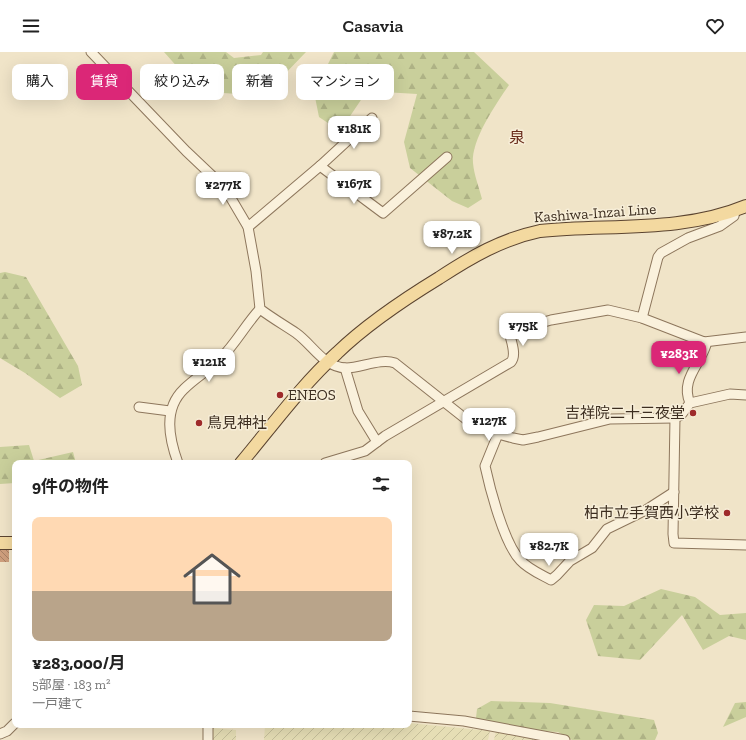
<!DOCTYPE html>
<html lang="ja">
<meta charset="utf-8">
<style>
body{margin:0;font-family:"Zilla Slab","Noto Sans JP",serif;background:#f2f2f2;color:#222;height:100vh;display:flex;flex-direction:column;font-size:15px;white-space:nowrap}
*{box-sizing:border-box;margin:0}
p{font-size:13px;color:#767676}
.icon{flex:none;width:22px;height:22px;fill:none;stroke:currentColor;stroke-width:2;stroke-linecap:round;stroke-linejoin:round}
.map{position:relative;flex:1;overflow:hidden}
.side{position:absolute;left:12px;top:408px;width:400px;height:268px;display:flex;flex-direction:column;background:#fff;border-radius:8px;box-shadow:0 4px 16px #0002}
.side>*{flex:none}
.guide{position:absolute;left:12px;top:12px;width:400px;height:36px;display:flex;gap:8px}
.price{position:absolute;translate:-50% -34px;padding:0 9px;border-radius:8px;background:#fff;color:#222;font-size:13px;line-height:26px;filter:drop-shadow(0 1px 2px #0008)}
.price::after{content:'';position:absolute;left:50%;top:24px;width:12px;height:9px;margin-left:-6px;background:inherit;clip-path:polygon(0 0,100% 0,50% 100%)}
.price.active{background:#db2777;color:#fff}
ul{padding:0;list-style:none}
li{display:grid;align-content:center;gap:8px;height:212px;padding:0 20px}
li+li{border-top:1px solid #e0e0e0}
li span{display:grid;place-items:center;height:124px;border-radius:8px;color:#555}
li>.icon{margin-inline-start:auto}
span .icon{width:72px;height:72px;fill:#fffc;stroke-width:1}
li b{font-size:17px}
h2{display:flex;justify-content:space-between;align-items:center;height:48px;padding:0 20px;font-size:17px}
.tag{padding:0 14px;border-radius:8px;background:#fff;box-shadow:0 4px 16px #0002;font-size:14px;line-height:36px}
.tag.active{background:#db2777;color:#fff}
header{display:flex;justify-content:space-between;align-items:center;height:52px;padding:0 20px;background:#fff;font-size:18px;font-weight:600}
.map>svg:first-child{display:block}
.farmland{fill:url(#farmland-furrows)}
.forest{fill:url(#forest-firs)}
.building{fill:url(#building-back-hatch)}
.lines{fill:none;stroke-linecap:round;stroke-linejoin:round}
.minor-casing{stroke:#8d765c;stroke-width:11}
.major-casing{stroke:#5b4430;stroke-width:14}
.minor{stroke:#faf1dc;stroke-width:9}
.major{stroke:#f3d9a0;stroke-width:12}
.poi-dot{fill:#9e2a2b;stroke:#f7eed8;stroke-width:1.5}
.labels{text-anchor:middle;stroke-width:3;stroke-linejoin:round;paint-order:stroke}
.street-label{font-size:15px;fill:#3d2e20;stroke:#f7eed8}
.poi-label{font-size:15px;fill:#3d2e20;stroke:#f7eed8;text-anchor:start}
.neighbourhood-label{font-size:16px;fill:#6b2e1e;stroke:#f7eed8}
</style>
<header><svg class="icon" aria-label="menu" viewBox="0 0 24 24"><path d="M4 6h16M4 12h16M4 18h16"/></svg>Casavia<svg class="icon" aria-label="heart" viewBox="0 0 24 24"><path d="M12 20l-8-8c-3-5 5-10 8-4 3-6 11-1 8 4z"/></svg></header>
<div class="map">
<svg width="746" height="688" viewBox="0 0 746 688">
<defs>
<pattern id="farmland-furrows" width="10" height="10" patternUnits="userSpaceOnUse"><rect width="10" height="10" fill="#e6deb5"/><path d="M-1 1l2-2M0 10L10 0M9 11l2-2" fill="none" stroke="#c6bf9b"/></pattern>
<pattern id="forest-firs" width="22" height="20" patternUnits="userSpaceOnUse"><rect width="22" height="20" fill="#c9cf9b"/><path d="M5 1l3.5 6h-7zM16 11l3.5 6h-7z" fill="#aeb285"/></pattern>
<pattern id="building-back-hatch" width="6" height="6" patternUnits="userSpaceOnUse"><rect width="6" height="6" fill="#cf9f7d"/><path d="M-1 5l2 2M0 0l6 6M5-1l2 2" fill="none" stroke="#a98266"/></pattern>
</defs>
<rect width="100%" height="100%" fill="#f0e4c8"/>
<g class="farmland">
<path d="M409 671 490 679 488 688H264L265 673H409Z"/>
<path d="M212 676 236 678V688H212Z"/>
<path d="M496 679 543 688H494Z"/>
</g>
<g class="forest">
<path d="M164 0H226L234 6 261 3 263 0H306L281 26 251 43 210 40 188 27Z"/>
<path d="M334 0H474L509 33C496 52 471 88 473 111 474 123 479 135 482 147L468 156 452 149 410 116 404 90 417 42 367 39 340 79 319 65 314 40Z"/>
<path d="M5 220 26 225 78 314 82 333 60 346 25 321 0 306V221Z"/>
<path d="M29 393 34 409 73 400 76 411H15V431L0 432V395Z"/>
<path d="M661 537 695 545 720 563 746 561V588L729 584 703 598 682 563 640 608 598 604 586 568 594 553 624 554Z"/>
<path d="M491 649 550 651 654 668 658 681 655 688H572L558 680 486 676 476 666 477 657Z"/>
<path d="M746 650V665L723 675 735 651Z"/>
</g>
<rect class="building" x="0" y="498" width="9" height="12"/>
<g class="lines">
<g class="minor-casing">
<g id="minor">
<path d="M91 0 186 99 225 136 248 175 256 219 260 257C272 266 284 273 296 281 313 293 323 315 346 316 361 316 380 306 395 311L467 368 498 382 513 386 523 388 538 385 610 367 675 366 681 363 690 351 730 342 746 343"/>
<path d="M320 114 372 66"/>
<path d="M248 175 320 114 383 161 447 105"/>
<path d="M642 266 658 205 661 201 688 186 720 174 734 164 735 159"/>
<path d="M345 316 358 359 377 390"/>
<path d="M690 351C680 328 700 313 706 293L704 290"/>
<path d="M139 355 170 359"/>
<path d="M675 366 673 482 674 491 746 493"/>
<path d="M498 382 485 414C490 437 504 491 520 508 528 517 540 522 551 528L557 523 570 509 592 496 607 477 646 458 674 440"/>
<path d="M178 411C169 386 163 357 184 337 196 325 211 317 222 305 236 291 246 272 260 257"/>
<path d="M325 411 365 399 385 384 511 310C517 303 511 289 509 280L551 268 608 258 642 266 704 290 746 285"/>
<path d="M409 664 464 669 565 688"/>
<path d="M208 673V688"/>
<path d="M0 682 7 679 15 671"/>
</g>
</g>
<g class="major-casing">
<g id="major">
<path d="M241 411C272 374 301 334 337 301 367 272 403 248 439 226 471 205 502 187 540 179 608 172 681 181 746 154"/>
<path d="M0 491H15"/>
</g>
</g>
<use href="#minor" class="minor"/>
<use href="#major" class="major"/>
</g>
<g class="poi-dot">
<circle cx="280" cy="343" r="4"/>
<circle cx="693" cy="361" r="4"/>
<circle cx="199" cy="371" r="4"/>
<circle cx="727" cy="461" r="4"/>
</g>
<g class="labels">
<g class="street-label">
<text transform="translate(595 161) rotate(-4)" y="5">Kashiwa-Inzai Line</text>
</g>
<g class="poi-label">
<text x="288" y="348">ENEOS</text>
<text x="685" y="366" text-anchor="end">吉祥院二十三夜堂</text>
<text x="207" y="376">鳥見神社</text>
<text x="719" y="466" text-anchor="end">柏市立手賀西小学校</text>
</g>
<g class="neighbourhood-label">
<text x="517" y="91">泉</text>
</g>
</g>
</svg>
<b class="price" style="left:354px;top:98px">¥181K</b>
<b class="price" style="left:354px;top:153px">¥167K</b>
<b class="price" style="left:223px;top:154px">¥277K</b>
<b class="price" style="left:452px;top:203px">¥87.2K</b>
<b class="price" style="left:523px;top:295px">¥75K</b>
<b class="price active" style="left:679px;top:323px">¥283K</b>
<b class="price" style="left:209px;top:331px">¥121K</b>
<b class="price" style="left:489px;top:390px">¥127K</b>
<b class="price" style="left:549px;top:515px">¥82.7K</b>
<div class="guide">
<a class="tag">購入</a>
<a class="tag active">賃貸</a>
<a class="tag">絞り込み</a>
<a class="tag">新着</a>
<a class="tag">マンション</a>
</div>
<section class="side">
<h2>9件の物件<svg class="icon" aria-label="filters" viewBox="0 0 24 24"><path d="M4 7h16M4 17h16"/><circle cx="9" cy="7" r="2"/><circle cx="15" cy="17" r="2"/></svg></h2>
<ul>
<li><span style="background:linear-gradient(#ffd9b3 60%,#b9a48a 0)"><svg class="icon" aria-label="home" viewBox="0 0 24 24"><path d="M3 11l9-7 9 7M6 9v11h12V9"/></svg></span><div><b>¥283,000/月</b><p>5部屋 · 183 m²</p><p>一戸建て</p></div></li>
</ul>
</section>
</div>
